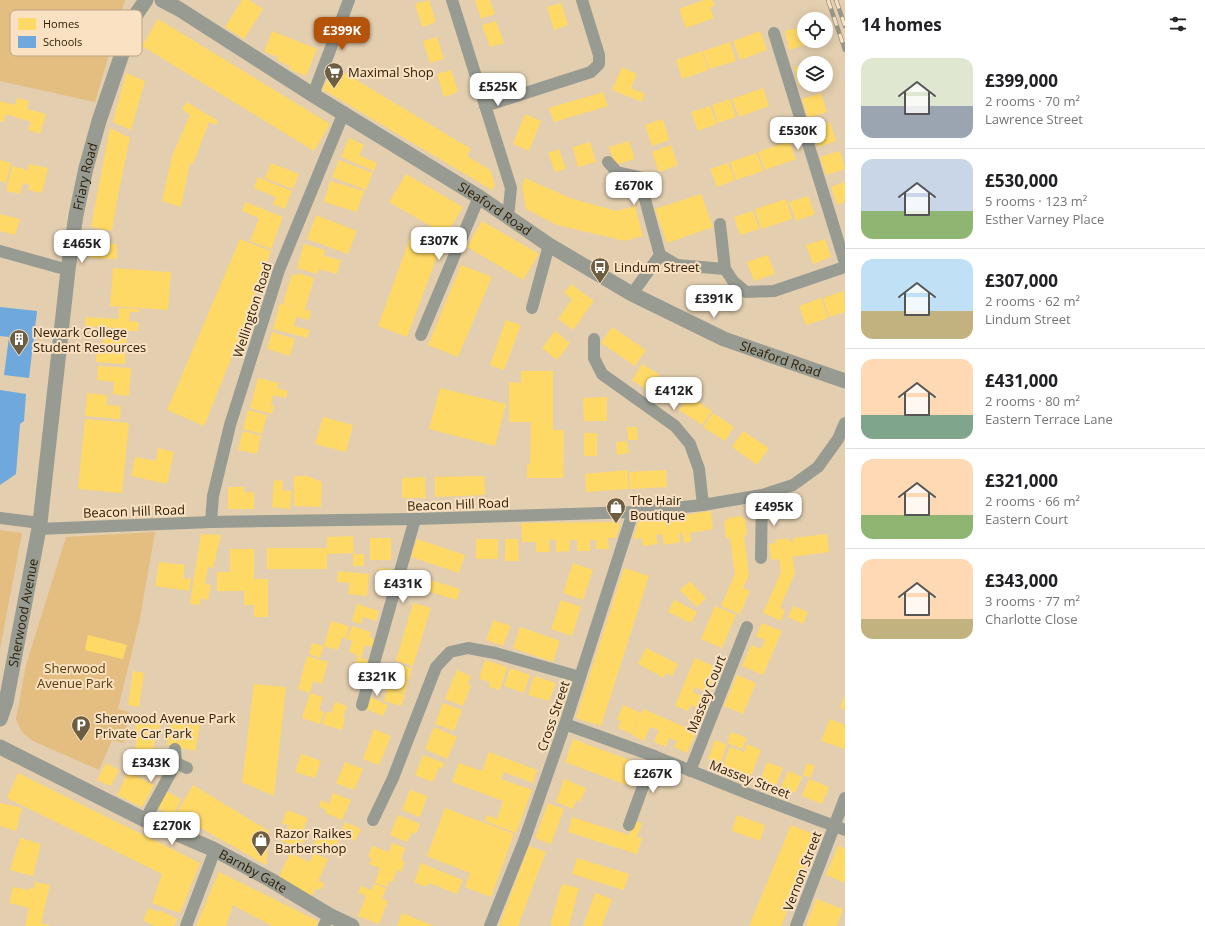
<!DOCTYPE html>
<meta charset="utf-8">
<style>
body{margin:0;font-family:"Open Sans",sans-serif;background:#f2f2f2;color:#202124;height:100vh;display:flex;flex-direction:column;font-size:15px;white-space:nowrap}
*{box-sizing:border-box;margin:0}
p{font-size:13px;color:#757577}
.icon{flex:none;width:22px;height:22px;fill:none;stroke:currentColor;stroke-width:2;stroke-linecap:round;stroke-linejoin:round}
.map{position:relative;flex:1;overflow:hidden}
.drawer{display:flex;flex-direction:column;background:#fff;width:360px}
.drawer>*{flex:none}
.fabs{position:absolute;left:797px;top:12px;display:grid;gap:8px}
.fabs a{display:grid;place-items:center;width:36px;height:36px;border-radius:50%;background:#fff;box-shadow:0 2px 10px #0003;font-size:20px}
.price{position:absolute;translate:-50% -34px;padding:0 9px;border-radius:8px;background:#fff;color:#222;font-size:13px;line-height:26px;filter:drop-shadow(0 1px 2px #0008)}
.price::after{content:'';position:absolute;left:50%;top:24px;width:12px;height:9px;margin-left:-6px;background:inherit;clip-path:polygon(0 0,100% 0,50% 100%)}
.price.active{background:#b45309;color:#fff}
ul{padding:0;list-style:none}
li{display:flex;align-items:center;gap:12px;height:100px;padding:0 16px}
li+li{border-top:1px solid #e0e0e0}
li span{display:grid;place-items:center;flex:none;width:112px;height:80px;border-radius:12px;color:#555}
li>.icon{margin-inline-start:auto}
span .icon{width:48px;height:48px;fill:#fffc;stroke-width:1}
li b{font-size:17px}
h2{display:flex;justify-content:space-between;align-items:center;height:48px;padding:0 16px;font-size:17px}
main{display:flex;flex:1;min-height:0}
.map>svg:first-child{display:block}
.green{fill:#e4bd81}
.homes{fill:#ffd966}
.schools{fill:#6fa8dc}
.lines{fill:none;stroke-linecap:round;stroke-linejoin:round}
.minor{stroke:#979b91;stroke-width:12}
.tertiary{stroke:#979b91;stroke-width:15}
.rail-casing{stroke:#989689;stroke-width:4.5}
.rail{stroke:#f9e1c1;stroke-width:3;stroke-dasharray:9;stroke-linecap:butt}
.labels{text-anchor:middle;stroke-width:4;stroke-linejoin:round;paint-order:stroke}
.poi-label{font-size:13px;fill:#2e2009;stroke:#f9e1c1;text-anchor:start}
.street-label{font-size:13px;fill:#2e2009;stroke:#f9e1c1}
.park-label{font-size:13px;fill:#593d0d;stroke:#f9e1c1}
.key{fill:#f9e1c1;stroke:#bca78a;stroke-width:1}
.key-label{font-size:11px;fill:#2e2009}
</style>
<main>
<div class="map">
<svg width="845" height="926" viewBox="0 0 845 926">
<rect width="100%" height="100%" fill="#e3ceaf"/>
<g class="green">
<path d="M0 0H125L95 102 0 81Z"/>
<path d="M0 530 22 533 0 649Z"/>
<path d="M155 532 140 618 118 709 129 712 124 743 112 740 99 770 33 741 22 732 16 719 26 665 66 537Z"/>
</g>
<g class="homes">
<path d="M242 0H249L263 9 244 39 225 27Z"/>
<path d="M429 0 436 22 422 27 415 4Z"/>
<path d="M475 0H490L495 14 481 19Z"/>
<path d="M704 0H713L715 6 710 7 714 18 686 28 679 9Z"/>
<path d="M561 3 568 25 554 30 547 7Z"/>
<path d="M158 19 330 124 314 151 142 46Z"/>
<path d="M496 21 504 43 490 47 482 25Z"/>
<path d="M802 27 804 32V41H807L808 44 789 50 785 31Z"/>
<path d="M272 31 317 49 306 76 289 69 290 66 277 60 278 57 264 52Z"/>
<path d="M760 31 767 50 740 60 733 41Z"/>
<path d="M437 37 444 59 430 63 423 41Z"/>
<path d="M730 42 736 61 709 69 703 51Z"/>
<path d="M702 51 708 70 682 79 676 60Z"/>
<path d="M804 65V85L799 86 794 67Z"/>
<path d="M335 67 471 149 467 156 490 170 495 185 492 190 322 89Z"/>
<path d="M622 67 637 74 631 88 645 94 642 102 612 90Z"/>
<path d="M451 70 458 92 444 97 437 74Z"/>
<path d="M126 73 145 81 131 130 113 122Z"/>
<path d="M763 88 769 106 739 117 732 99Z"/>
<path d="M603 92 608 106 554 122 549 108Z"/>
<path d="M821 93 827 112 808 118 802 99Z"/>
<path d="M17 98 29 101 27 109 46 114 40 134 28 130 31 122 6 114 4 122 0 121V101L15 105Z"/>
<path d="M730 99 736 117 718 123 712 105Z"/>
<path d="M187 102 218 121 216 125 209 122 193 164 190 163 181 207 162 201 172 156 190 115 182 109Z"/>
<path d="M710 106 717 124 698 131 691 112Z"/>
<path d="M525 114 541 121 529 151 513 144Z"/>
<path d="M663 119 669 140 652 146 645 125Z"/>
<path d="M830 122 836 141 818 147 812 129Z"/>
<path d="M110 128 130 138 119 190 112 231 91 227Z"/>
<path d="M349 138 364 145 359 155 377 163 374 171 341 157Z"/>
<path d="M629 141 635 159 615 165 609 147Z"/>
<path d="M789 141 796 159 765 170 758 152Z"/>
<path d="M590 142 596 162 578 167 573 147Z"/>
<path d="M671 145 678 165 659 172 652 152Z"/>
<path d="M559 149 566 169 555 172 548 153Z"/>
<path d="M840 151 845 169 826 175 820 157Z"/>
<path d="M757 153 763 171 736 180 730 162Z"/>
<path d="M0 160 11 163 6 183 0 181Z"/>
<path d="M339 160 373 173 366 190 332 177Z"/>
<path d="M271 163 299 174 293 189 265 178Z"/>
<path d="M728 163 735 180 717 187 710 169Z"/>
<path d="M29 164 48 168 42 193 28 190 30 185 23 183 20 194 6 191 12 166 28 170Z"/>
<path d="M406 174 463 207 446 235 389 202Z"/>
<path d="M258 177 292 191 285 209 273 204 276 197 254 188Z"/>
<path d="M525 178 570 198 616 211 635 206 643 236 625 241 557 225 526 209 522 186Z"/>
<path d="M330 181 364 191 357 212 324 202Z"/>
<path d="M845 182V202L837 205 831 187Z"/>
<path d="M701 194 713 227 667 243 655 209Z"/>
<path d="M808 196 815 214 796 221 789 202Z"/>
<path d="M786 199 792 219 761 229 755 209Z"/>
<path d="M245 202 283 217 271 249 250 241 259 218 242 211Z"/>
<path d="M753 211 759 229 740 235 734 217Z"/>
<path d="M0 214 20 219 15 235 0 231Z"/>
<path d="M316 215 357 231 348 254 307 239Z"/>
<path d="M482 221 539 254 523 280 467 247Z"/>
<path d="M91 234H101L100 243 117 244V259L90 258Z"/>
<path d="M410 238 440 249 407 337 378 326Z"/>
<path d="M240 239 271 251 239 339 204 426 167 410Z"/>
<path d="M825 239 831 257 813 264 806 245Z"/>
<path d="M304 244 325 250 324 256 341 260 337 274 319 269 317 274 297 268Z"/>
<path d="M768 255 775 274 754 281 747 262Z"/>
<path d="M461 265 492 277 458 357 428 345Z"/>
<path d="M113 268 171 272 168 310 110 306Z"/>
<path d="M298 273 314 278 305 310 311 311 309 320 296 317 294 326 310 330 307 338 273 329 280 303 299 308 283 303 292 274 297 276Z"/>
<path d="M571 284 594 301 573 330 558 319 572 299 564 293Z"/>
<path d="M844 291 845 312 829 317 823 298Z"/>
<path d="M821 298 828 318 806 325 799 306Z"/>
<path d="M119 308 139 309V312H130L129 321 139 322 138 331H127L125 364 96 362 97 351 103 349V336L119 337V328L85 326 86 317 118 319Z"/>
<path d="M506 320 521 325 504 370 490 365Z"/>
<path d="M612 327 646 350 635 366 601 343Z"/>
<path d="M555 331 570 343 557 360 542 348Z"/>
<path d="M272 332 295 339 290 356 267 349Z"/>
<path d="M642 364 660 375 649 391 632 380Z"/>
<path d="M98 366 131 368 129 396 113 394 114 382 97 380Z"/>
<path d="M521 371H553V430H564L563 478H527V464H530L531 422H509V382L521 383Z"/>
<path d="M258 378 279 383 277 388 288 391 286 398 273 395 271 405 274 406 272 414 250 408Z"/>
<path d="M663 379 685 394 676 409 653 393Z"/>
<path d="M440 388 506 404 495 446 429 429Z"/>
<path d="M87 393 107 395V405L121 406 120 419 85 416Z"/>
<path d="M689 396 712 411 702 425 679 410Z"/>
<path d="M607 397V421H584L583 398Z"/>
<path d="M248 410 267 415 262 434 243 429Z"/>
<path d="M713 413 734 427 725 441 703 427Z"/>
<path d="M323 417 353 425 346 452 315 444Z"/>
<path d="M85 419 129 423 122 493 78 489Z"/>
<path d="M627 427H637L638 440H628Z"/>
<path d="M243 431 261 436 257 454 238 450Z"/>
<path d="M743 431 769 448 757 465 732 447Z"/>
<rect x="584" y="433" width="13" height="23"/>
<path d="M627 441 629 453 617 455 616 442Z"/>
<path d="M158 448 174 452 167 484 131 476 135 457 156 461Z"/>
<path d="M627 470 629 489 586 492 585 474Z"/>
<path d="M666 470 667 487 630 489 629 472Z"/>
<path d="M294 476H307L322 482 321 507 294 506Z"/>
<path d="M484 476 485 495 435 497V477Z"/>
<path d="M425 477 426 498H402V478Z"/>
<path d="M274 480 283 481 282 490 292 491 290 509 272 507Z"/>
<path d="M228 487H244V492H254V509H228Z"/>
<path d="M711 511 713 529 690 533 691 542 684 543 682 533 679 534 680 542 664 545 662 534 656 535 658 544 643 546 642 538 633 539 638 522Z"/>
<path d="M742 516 743 519H745L747 535H744L749 575 743 588 750 591 740 614 721 606 735 574 730 538H726L724 521H727V518Z"/>
<path d="M618 522 620 525 616 538H608L609 549H596V540H590V551H577V540H570V551L556 552V540H549L550 552H536V542H522L521 523Z"/>
<path d="M201 534 221 535 213 568 208 567 205 584 211 585 208 600 201 598 200 605 190 604Z"/>
<path d="M827 534 829 552 791 557V558H793L795 573 780 608 785 610 781 621 763 613 781 572 779 559 771 560 769 544 776 543 775 540 789 538V542L793 541V538Z"/>
<path d="M353 536 354 553 327 554V537Z"/>
<rect x="370" y="538" width="21" height="22"/>
<path d="M417 539 465 555 459 573 411 557Z"/>
<rect x="476" y="539" width="22" height="20"/>
<path d="M505 539H518L519 561H505Z"/>
<rect x="267" y="548" width="60" height="21"/>
<path d="M230 549H254V579H268V617H254V605H244V591H217V572H230Z"/>
<rect x="353" y="554" width="11" height="12"/>
<path d="M159 562 185 565 183 578 191 579 189 591 155 586Z"/>
<path d="M573 563 593 570 583 600 563 593Z"/>
<path d="M379 568 391 569 390 582 378 581Z"/>
<path d="M624 568 649 576 601 726 576 718Z"/>
<path d="M338 571 369 574 367 596 348 594 350 583 337 582Z"/>
<path d="M407 573 460 589 457 600 403 584Z"/>
<path d="M690 581 706 598 697 607 680 590Z"/>
<path d="M561 600 581 607 572 636 551 629Z"/>
<path d="M674 600 697 612 691 623 668 612Z"/>
<path d="M413 603 431 608 413 666 396 661Z"/>
<path d="M357 604 379 611 376 621 363 617 361 624 352 621Z"/>
<path d="M715 606 736 615 722 648 701 639Z"/>
<path d="M793 606 808 612 803 624 788 617Z"/>
<path d="M493 620 511 626 503 646 486 640Z"/>
<path d="M331 621 349 626 346 639 342 637 338 650 324 646Z"/>
<path d="M762 623 782 631 763 675 742 666 751 645 761 649 765 640 756 636Z"/>
<path d="M352 626 371 632 370 637 374 639 372 647 365 645 361 658 368 660 364 671 354 668 358 655 349 652 352 641 347 639Z"/>
<path d="M520 627 560 641 553 662 513 648Z"/>
<path d="M88 635 127 645 123 659 85 650Z"/>
<path d="M312 643 324 646 320 658 309 654Z"/>
<path d="M646 648 678 664 672 676 666 673 664 678 638 664Z"/>
<path d="M307 656 328 662 322 684 313 681 310 693 298 689Z"/>
<path d="M695 658 718 668 708 693 695 687 693 692 704 697 700 709 691 705 688 711 675 706Z"/>
<path d="M485 660 507 667 500 690 489 687 490 682 479 679Z"/>
<path d="M395 664 412 668 409 680 392 676Z"/>
<path d="M510 668 530 675 524 693 504 686Z"/>
<path d="M457 670 471 676 468 684 471 686 463 706 445 699Z"/>
<path d="M133 671 144 673 139 707 128 705Z"/>
<path d="M737 675 756 683 743 714 724 706Z"/>
<path d="M391 676 408 681 405 694 393 691 405 695 401 706 384 701Z"/>
<path d="M534 676 556 683 549 701 528 695Z"/>
<path d="M254 684 286 687 274 796 242 782Z"/>
<path d="M310 693 323 697 319 710 324 712 320 724 302 718Z"/>
<path d="M845 694V710L840 708Z"/>
<path d="M368 696 388 705 383 716 363 708Z"/>
<path d="M335 702 347 706 343 717 345 718 342 730 322 724 326 712 331 713Z"/>
<path d="M443 703 462 710 454 731 435 724Z"/>
<path d="M623 705 641 713 632 734 618 728 621 721 617 719Z"/>
<path d="M643 709 696 732 687 753 674 747 677 741 669 738 666 747 654 742 659 730 650 727 644 741 632 735Z"/>
<path d="M138 716 161 721 157 737 134 733Z"/>
<path d="M171 719 200 724 195 751 167 745Z"/>
<path d="M830 719 845 725V749L821 741Z"/>
<path d="M434 727 457 737 447 759 425 749Z"/>
<path d="M374 729 391 736 379 765 363 759Z"/>
<path d="M731 732 747 738 742 749 727 743Z"/>
<path d="M137 735 155 738 151 763 134 759Z"/>
<path d="M573 739 640 764 632 787 565 762Z"/>
<path d="M715 740 727 745 720 764 708 759Z"/>
<path d="M747 744 761 750 751 776 723 765 730 747 744 752Z"/>
<path d="M489 752 537 770 533 783 504 772 501 779 532 790 516 833 485 821 487 815 497 819 503 801 452 782 459 763 482 771Z"/>
<path d="M301 754 321 761 315 778 295 772Z"/>
<path d="M423 755 444 763 442 769 439 767 433 782 415 775Z"/>
<path d="M345 762 363 769 354 790 336 783Z"/>
<path d="M767 762 783 768 776 785 761 779Z"/>
<path d="M106 763 119 770 111 786 97 780Z"/>
<path d="M807 763 815 766 810 778 803 775Z"/>
<path d="M788 771 802 777 795 793 781 787Z"/>
<path d="M128 772 154 785 142 807 117 795Z"/>
<path d="M18 773 200 863 180 913 152 903 162 874 7 798Z"/>
<path d="M564 779 586 788 580 802 576 800 573 809 556 802Z"/>
<path d="M809 779 829 787 822 804 802 796Z"/>
<path d="M193 785 269 831 266 865 176 814Z"/>
<path d="M410 790 427 796 420 817 402 810Z"/>
<path d="M166 791 181 799 173 816 157 808Z"/>
<path d="M333 793 351 800 342 820 325 813 327 810 319 807 321 800 329 804Z"/>
<path d="M0 803 22 808 16 831 0 826Z"/>
<path d="M548 803 564 809 551 844 535 838Z"/>
<path d="M445 808 514 834 491 897 465 887 470 873 427 856Z"/>
<path d="M287 810 308 818 303 831 306 833 301 848 282 841 288 826 300 830 282 823Z"/>
<path d="M398 815 420 824 416 834 412 832 407 842 390 835Z"/>
<path d="M737 815 765 825 760 841 732 831Z"/>
<path d="M572 817 629 835 634 821 642 823 637 837 642 838 637 854 568 832Z"/>
<path d="M345 822 361 829 355 841 340 835Z"/>
<path d="M791 825 818 836 781 926H749Z"/>
<path d="M320 828 340 836 334 852 314 844Z"/>
<path d="M20 838 41 844 33 876 10 870Z"/>
<path d="M392 843 405 848 401 860 405 862 401 872 397 870 393 882 389 881 387 887 375 883 380 868 369 864 372 858 368 857 372 846 389 852Z"/>
<path d="M529 846 546 852 518 926H499Z"/>
<path d="M838 846 845 848V883L826 875Z"/>
<path d="M290 853 310 862 314 853 328 859 318 881 324 883 322 889H315L311 898 276 883Z"/>
<path d="M577 858 629 874 624 890 572 874Z"/>
<path d="M421 863 463 880 457 894 429 883 427 887 414 882Z"/>
<path d="M219 872 318 921 316 926H272L233 905 226 926H196Z"/>
<path d="M35 882 50 885 41 923 51 926H25L29 908 9 903 13 887 29 890 30 887 34 889Z"/>
<path d="M374 884 386 888 382 899 388 901 379 924 358 916 366 896 358 893 361 886 371 890Z"/>
<path d="M562 884 579 888 569 926H554L550 925Z"/>
<path d="M595 893 612 899 602 926H583Z"/>
<path d="M816 899 843 909 837 926H806Z"/>
<path d="M149 908 158 912 159 910 177 919 174 926H154L143 920Z"/>
<path d="M402 913 434 926H397Z"/>
</g>
<g class="schools">
<path d="M0 307 37 311 29 378 4 375 9 337 0 336Z"/>
<path d="M0 390 26 394 24 421 20 424 16 474 0 485Z"/>
</g>
<g class="lines">
<g class="minor">
<path d="M452 0 511 188 508 217"/>
<path d="M774 33 845 263"/>
<path d="M313 95 349 0"/>
<path d="M485 106 591 72 599 64V55L582 0"/>
<path d="M608 162 617 172 639 177 660 255"/>
<path d="M0 251 68 270"/>
<path d="M725 269 733 281 746 292 774 291 845 267"/>
<path d="M632 294 660 255 677 265 725 269 720 224"/>
<path d="M532 308 549 245"/>
<path d="M421 335 479 197"/>
<path d="M594 339V358L602 374 675 426 690 444 699 469 703 505"/>
<path d="M0 518 40 523"/>
<path d="M211 522 213 496 230 425 279 270 344 112"/>
<path d="M38 529 211 522 415 519 633 512 703 505 762 495 793 485 818 467 838 439 845 423"/>
<path d="M761 558 762 495"/>
<path d="M362 705 415 519"/>
<path d="M565 724 654 756 749 794 845 830"/>
<path d="M176 763 187 768"/>
<path d="M690 771 747 627"/>
<path d="M145 820 176 763 175 749"/>
<path d="M373 820 393 778 436 667 450 652 468 648 495 653 580 677"/>
<path d="M629 825 654 756"/>
<path d="M186 926 215 850"/>
<path d="M324 926 329 915"/>
<path d="M490 926 524 841 565 724 633 512"/>
<path d="M796 926 845 798"/>
</g>
<g class="tertiary">
<path id="s1" d="M162 0 179 9 313 95 479 197 549 245 632 294 724 339 845 381"/>
<path id="s2" d="M0 719 6 702 40 523 68 270 76 215 86 168 99 121 135 16 146 0"/>
<path id="s3" d="M0 747 145 820 215 850 269 879 329 915 352 926"/>
</g>
<g class="rail-casing">
<g id="rail">
<path d="M828 0 845 50"/>
<path d="M836 0 845 26"/>
</g>
</g>
<use href="#rail" class="rail"/>
</g>
<defs>
<g id="supermarket-pin" transform="scale(1)"><path d="M0 17L-7.5 6A9.5 9.5 0 1 1 7.5 6Z" fill="#6d5d43" stroke="#f9e1c1"/><path d="M-6-5.5h2.5l.6 2H6L4.5 2H-2.5L-4.4-4H-6ZM-1.5 3.2a1.3 1.3 0 1 0 .1 0ZM3 3.2a1.3 1.3 0 1 0 .1 0Z" fill="#fff"/></g>
<g id="bus-pin" transform="scale(1)"><path d="M0 17L-7.5 6A9.5 9.5 0 1 1 7.5 6Z" fill="#6d5d43" stroke="#f9e1c1"/><path d="M-5-6H5V4H4V6H2V4H-2V6H-4V4H-5ZM-3.5-4V0h7V-4ZM-3.5 1.2v1.5H-2V1.2ZM2 1.2v1.5H3.5V1.2Z" fill="#fff"/></g>
<g id="building-pin" transform="scale(1)"><path d="M0 17L-7.5 6A9.5 9.5 0 1 1 7.5 6Z" fill="#6d5d43" stroke="#f9e1c1"/><path d="M-4-6H4V6H1V3H-1V6H-4ZM-2.5-4.3h1.7v1.8h-1.7ZM.8-4.3h1.7v1.8H.8ZM-2.5-1h1.7V.8h-1.7ZM.8-1h1.7V.8H.8Z" fill="#fff"/></g>
<g id="shop-pin" transform="scale(1)"><path d="M0 17L-7.5 6A9.5 9.5 0 1 1 7.5 6Z" fill="#6d5d43" stroke="#f9e1c1"/><path d="M-5-2.5h2.3a2.7 3.5 0 0 1 5.4 0H5L5.5 6h-11ZM-1.5-2.5h3a1.5 2.3 0 0 0-3 0Z" fill="#fff"/></g>
<g id="parking-pin" transform="scale(1)"><path d="M0 17L-7.5 6A9.5 9.5 0 1 1 7.5 6Z" fill="#6d5d43" stroke="#f9e1c1"/><path d="M-3.5-5.5H1a3.5 3.5 0 0 1 0 7H-1V5.5H-3.5ZM-1-3.4V-.6H.8a1.4 1.4 0 0 0 0-2.8Z" fill="#fff"/></g>
</defs>
<g fill-rule="evenodd">
<use href="#supermarket-pin" x="334" y="72"/>
<use href="#bus-pin" x="600" y="267"/>
<use href="#building-pin" x="19" y="339"/>
<use href="#shop-pin" x="616" y="507"/>
<use href="#parking-pin" x="81" y="725"/>
<use href="#shop-pin" x="261" y="840"/>
</g>
<g class="labels">
<g class="poi-label">
<text x="348" y="77">Maximal Shop</text>
<text x="614" y="272">Lindum Street</text>
<text x="33" y="337">Newark College<tspan x="33" dy="15">Student Resources</tspan></text>
<text x="630" y="505">The Hair<tspan x="630" dy="15">Boutique</tspan></text>
<text x="95" y="723">Sherwood Avenue Park<tspan x="95" dy="15">Private Car Park</tspan></text>
<text x="275" y="838">Razor Raikes<tspan x="275" dy="15">Barbershop</tspan></text>
</g>
<g class="street-label">
<text dy="5" stroke="none"><textPath href="#s2" startOffset="550">Friary Road</textPath></text>
<text dy="5" stroke="none"><textPath href="#s1" startOffset="393">Sleaford Road</textPath></text>
<text transform="translate(252 310) rotate(-72)" y="5">Wellington Road</text>
<text dy="5" stroke="none"><textPath href="#s1" startOffset="717">Sleaford Road</textPath></text>
<text transform="translate(458 504) rotate(-2)" y="5">Beacon Hill Road</text>
<text transform="translate(134 511) rotate(-2)" y="5">Beacon Hill Road</text>
<text dy="5" stroke="none"><textPath href="#s2" startOffset="109">Sherwood Avenue</textPath></text>
<text transform="translate(706 694) rotate(-68)" y="5">Massey Court</text>
<text transform="translate(553 716) rotate(-71)" y="5">Cross Street</text>
<text transform="translate(750 779) rotate(21)" y="5">Massey Street</text>
<text dy="5" stroke="none"><textPath href="#s3" startOffset="282">Barnby Gate</textPath></text>
<text transform="translate(802 871) rotate(-69)" y="5">Vernon Street</text>
</g>
<g class="park-label">
<text x="75" y="673">Sherwood<tspan x="75" dy="15">Avenue Park</tspan></text>
</g>
</g>
<rect x="10" y="10" width="132" height="46" rx="6" class="key"/>
<rect x="18" y="18" width="18" height="12" fill="#ffd966"/>
<rect x="18" y="36" width="18" height="12" fill="#6fa8dc"/>
<g class="key-label">
<text x="43" y="28">Homes</text>
<text x="43" y="46">Schools</text>
</g>
</svg>
<div class="fabs">
<a><svg class="icon" aria-label="locate" viewBox="0 0 24 24"><circle cx="12" cy="12" r="6"/><path d="M12 2v4M12 18v4M2 12h4M18 12h4"/></svg></a>
<a><svg class="icon" aria-label="layers" viewBox="0 0 24 24"><path d="M12 4l9 5-9 5-9-5zM3 14l9 5 9-5"/></svg></a>
</div>
<b class="price active" style="left:342px;top:51px">£399K</b>
<b class="price" style="left:498px;top:107px">£525K</b>
<b class="price" style="left:798px;top:151px">£530K</b>
<b class="price" style="left:634px;top:206px">£670K</b>
<b class="price" style="left:439px;top:261px">£307K</b>
<b class="price" style="left:82px;top:264px">£465K</b>
<b class="price" style="left:714px;top:319px">£391K</b>
<b class="price" style="left:674px;top:411px">£412K</b>
<b class="price" style="left:774px;top:527px">£495K</b>
<b class="price" style="left:403px;top:604px">£431K</b>
<b class="price" style="left:377px;top:697px">£321K</b>
<b class="price" style="left:151px;top:783px">£343K</b>
<b class="price" style="left:653px;top:794px">£267K</b>
<b class="price" style="left:172px;top:846px">£270K</b>
</div>
<section class="drawer">
<h2>14 homes<svg class="icon" aria-label="filters" viewBox="0 0 24 24"><path d="M4 7h16M4 17h16"/><circle cx="9" cy="7" r="2"/><circle cx="15" cy="17" r="2"/></svg></h2>
<ul>
<li><span style="background:linear-gradient(#dfe7d0 60%,#9aa5b1 0)"><svg class="icon" aria-label="home" viewBox="0 0 24 24"><path d="M3 11l9-7 9 7M6 9v11h12V9"/></svg></span><div><b>£399,000</b><p>2 rooms · 70 m²</p><p>Lawrence Street</p></div></li>
<li><span style="background:linear-gradient(#c9d6e8 65%,#8fb573 0)"><svg class="icon" aria-label="home" viewBox="0 0 24 24"><path d="M3 11l9-7 9 7M6 9v11h12V9"/></svg></span><div><b>£530,000</b><p>5 rooms · 123 m²</p><p>Esther Varney Place</p></div></li>
<li><span style="background:linear-gradient(#bfe0f5 65%,#c2b280 0)"><svg class="icon" aria-label="home" viewBox="0 0 24 24"><path d="M3 11l9-7 9 7M6 9v11h12V9"/></svg></span><div><b>£307,000</b><p>2 rooms · 62 m²</p><p>Lindum Street</p></div></li>
<li><span style="background:linear-gradient(#ffd9b3 70%,#7fa58c 0)"><svg class="icon" aria-label="home" viewBox="0 0 24 24"><path d="M3 11l9-7 9 7M6 9v11h12V9"/></svg></span><div><b>£431,000</b><p>2 rooms · 80 m²</p><p>Eastern Terrace Lane</p></div></li>
<li><span style="background:linear-gradient(#ffd9b3 70%,#8fb573 0)"><svg class="icon" aria-label="home" viewBox="0 0 24 24"><path d="M3 11l9-7 9 7M6 9v11h12V9"/></svg></span><div><b>£321,000</b><p>2 rooms · 66 m²</p><p>Eastern Court</p></div></li>
<li><span style="background:linear-gradient(#ffd9b3 75%,#c2b280 0)"><svg class="icon" aria-label="home" viewBox="0 0 24 24"><path d="M3 11l9-7 9 7M6 9v11h12V9"/></svg></span><div><b>£343,000</b><p>3 rooms · 77 m²</p><p>Charlotte Close</p></div></li>
</ul>
</section>
</main>
